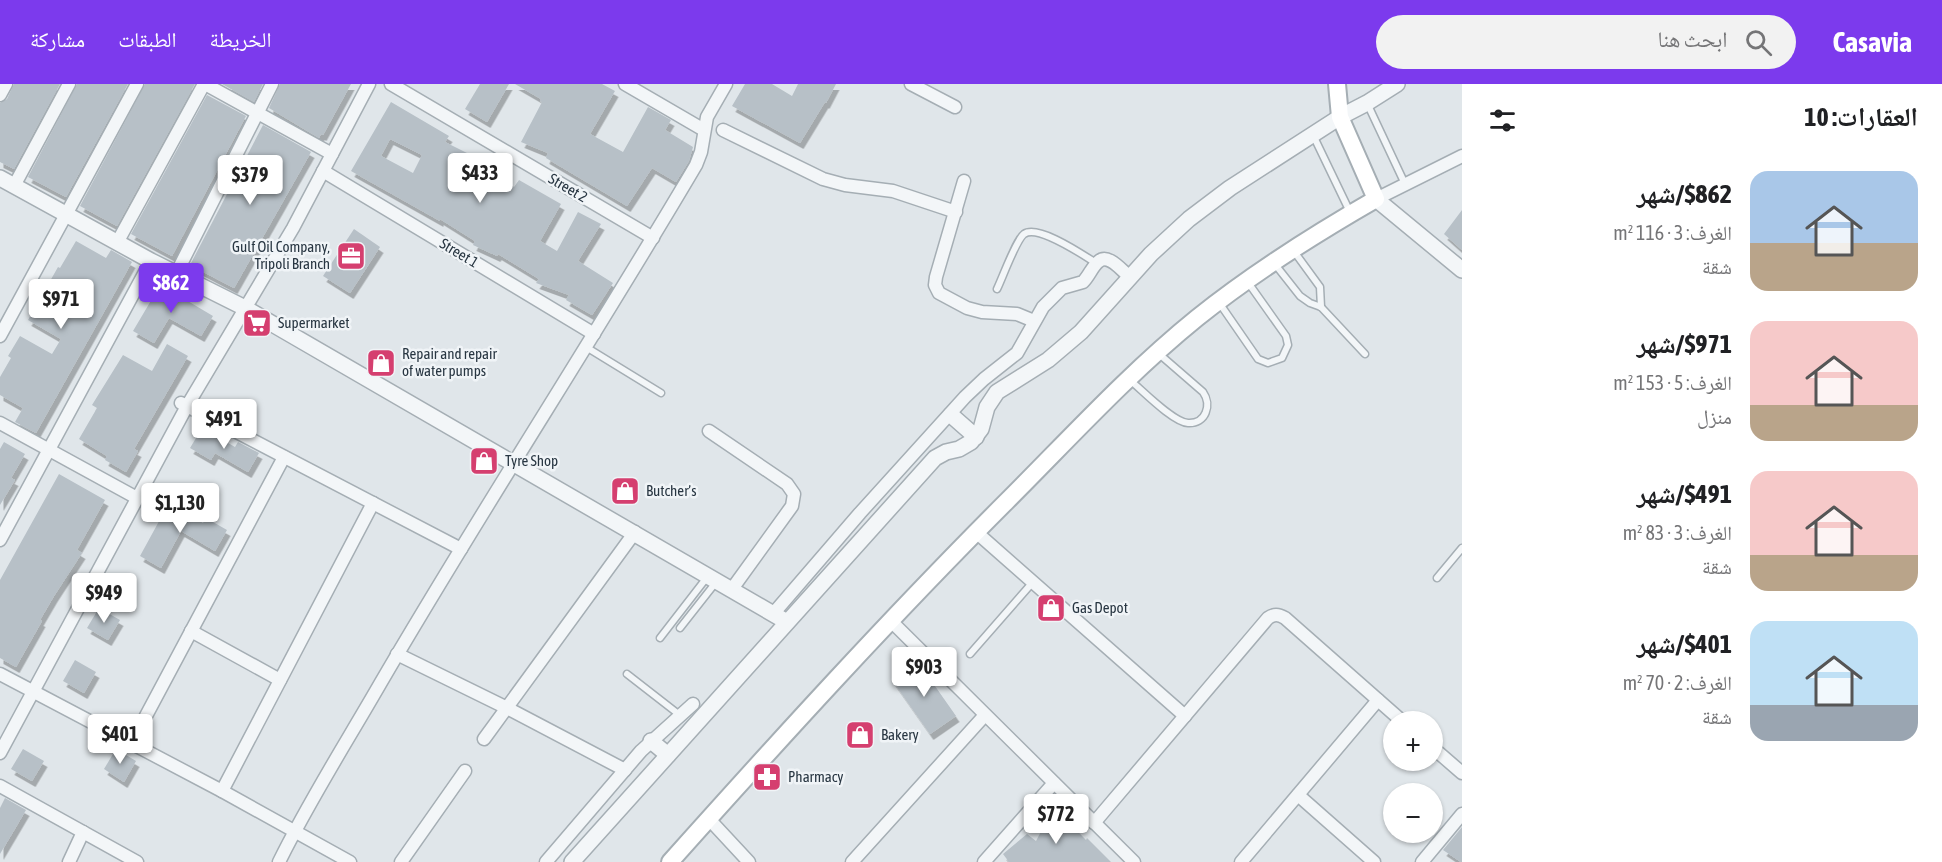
<!DOCTYPE html>
<html lang="ar">
<meta charset="utf-8">
<style>
body{margin:0;font-family:"Asap Condensed","Noto Naskh Arabic",sans-serif;background:#f2f2f2;color:#202124;direction:rtl;height:100vh;display:flex;flex-direction:column;font-size:22px;white-space:nowrap}
*{box-sizing:border-box;margin:0}
p{font-size:20px;color:#757577}
.icon{flex:none;width:33px;height:33px;fill:none;stroke:currentColor;stroke-width:2;stroke-linecap:round;stroke-linejoin:round}
.map{position:relative;flex:1;overflow:hidden;direction:ltr}
.sheet{display:flex;flex-direction:column;background:#fff;width:480px}
.sheet>*{flex:none}
.controls{position:absolute;left:1383px;top:627px;display:grid;gap:12px}
.controls a{display:grid;place-items:center;width:60px;height:60px;border-radius:50%;background:#fff;box-shadow:0 2px 4px #0004;font-size:30px}
.price{position:absolute;translate:-50% -51px;padding:0 14px;border-radius:6px;background:#fff;color:#222;font-size:20px;line-height:39px;filter:drop-shadow(0 2px 3px #0008)}
.price::after{content:'';position:absolute;left:50%;top:36px;width:18px;height:14px;margin-left:-9px;background:inherit;clip-path:polygon(0 0,100% 0,50% 100%)}
.price.on{background:#7c3aed;color:#fff}
ul{padding:0;list-style:none}
li{display:flex;align-items:center;gap:18px;height:150px;padding:0 24px}
li span{display:grid;place-items:center;flex:none;width:168px;height:120px;border-radius:18px;color:#555}
li>.icon{margin-inline-start:auto}
span .icon{width:72px;height:72px;fill:#fffc;stroke-width:1}
li b{font-size:26px}
h2{display:flex;justify-content:space-between;align-items:center;height:72px;padding:0 24px;font-size:26px}
header{display:flex;align-items:center;gap:36px;box-sizing:border-box;height:84px;padding:0 30px;background:#7c3aed;color:#fff}
header strong{font-size:28px}
nav{display:flex;gap:33px;margin-inline-start:auto;font-size:21px}
.search{width:420px;height:54px;background:#f2f2f2;display:flex;align-items:center;gap:15px;box-sizing:border-box;padding:0 21px;border-radius:33px;color:#757577;font-size:22px}
main{display:flex;flex:1;min-height:0}
.map>svg:first-child{display:block}
.building{fill:#b7c0c7;fill-rule:evenodd;filter:url(#shadow)}
.lines{fill:none;stroke-linecap:round;stroke-linejoin:round}
.service-casing{stroke:#a5aeb4;stroke-width:9}
.minor-casing{stroke:#a5aeb4;stroke-width:15}
.tertiary-casing{stroke:#a5aeb4;stroke-width:18}
.secondary-casing{stroke:#a5aeb4;stroke-width:20}
.service{stroke:#f3f6f8;stroke-width:6}
.minor{stroke:#f3f6f8;stroke-width:12}
.tertiary{stroke:#f3f6f8;stroke-width:15}
.secondary{stroke:#fff;stroke-width:16}
.labels{text-anchor:middle;stroke-width:5;stroke-linejoin:round;paint-order:stroke}
.street-label{font-size:15px;fill:#283642;stroke:#f0f4f7}
.poi-label{font-size:15px;fill:#283642;stroke:#f0f4f7;text-anchor:start}
</style>
<header>
<strong>Casavia</strong>
<div class="search"><svg class="icon" aria-label="search" viewBox="0 0 24 24"><circle cx="10" cy="10" r="6"/><path d="M15 15l6 6"/></svg>ابحث هنا</div>
<nav><a>الخريطة</a><a>الطبقات</a><a>مشاركة</a></nav>
</header>
<main>
<section class="sheet">
<h2>العقارات: 10<svg class="icon" aria-label="filters" viewBox="0 0 24 24"><path d="M4 7h16M4 17h16"/><circle cx="9" cy="7" r="2"/><circle cx="15" cy="17" r="2"/></svg></h2>
<ul>
<li><span style="background:linear-gradient(#a9c7e8 60%,#b9a48a 0)"><svg class="icon" aria-label="home" viewBox="0 0 24 24"><path d="M3 11l9-7 9 7M6 9v11h12V9"/></svg></span><div><b>$862/شهر</b><p>الغرف: 3 · 116 m²</p><p>شقة</p></div></li>
<li><span style="background:linear-gradient(#f6c9c9 70%,#b9a48a 0)"><svg class="icon" aria-label="home" viewBox="0 0 24 24"><path d="M3 11l9-7 9 7M6 9v11h12V9"/></svg></span><div><b>$971/شهر</b><p>الغرف: 5 · 153 m²</p><p>منزل</p></div></li>
<li><span style="background:linear-gradient(#f6c9c9 70%,#b9a48a 0)"><svg class="icon" aria-label="home" viewBox="0 0 24 24"><path d="M3 11l9-7 9 7M6 9v11h12V9"/></svg></span><div><b>$491/شهر</b><p>الغرف: 3 · 83 m²</p><p>شقة</p></div></li>
<li><span style="background:linear-gradient(#bfe0f5 70%,#9aa5b1 0)"><svg class="icon" aria-label="home" viewBox="0 0 24 24"><path d="M3 11l9-7 9 7M6 9v11h12V9"/></svg></span><div><b>$401/شهر</b><p>الغرف: 2 · 70 m²</p><p>شقة</p></div></li>
</ul>
</section>
<div class="map">
<svg width="1462" height="778" viewBox="0 0 1462 778">
<defs>
<filter id="shadow"><feDropShadow dx="3.5" dy="6" stdDeviation="0" flood-color="#0004"/></filter>
</defs>
<rect width="100%" height="100%" fill="#e0e6ea"/>
<g class="building">
<path d="M14 0H60L14 85 0 78V19L7 15Z"/>
<path d="M77 0H128L66 113 28 93Z"/>
<path d="M145 0H195L117 142 80 122Z"/>
<path d="M222 0H263L254 18Z"/>
<path d="M280 0H351L323 51 321 50 319 54 269 24Z"/>
<path d="M480 0H509L487 38 465 25Z"/>
<path d="M515 0H602L615 7 590 50 623 68 648 23 671 36 665 46 693 63 689 77 676 98 652 84 627 122 546 74 548 69 521 58 542 18 540 17 541 15Z"/>
<path d="M745 0H772L792 12 798 0H836L826 19 825 18 800 59 732 22Z"/>
<path d="M207 11 246 32 172 172 131 150Z"/>
<path d="M391 18 449 52 445 58 475 73 514 103 519 96 561 120 540 157 557 167 578 128 601 140 578 177 613 199 592 231 566 216 569 211 536 199 539 195 498 170 497 172 473 161 475 157 440 135V137L351 87ZM390 55 422 71 413 89 381 72Z"/>
<path d="M263 41 311 68 234 204 190 181Z"/>
<path d="M1462 126V166L1444 150Z"/>
<path d="M354 145 380 163 350 209 323 192Z"/>
<path d="M76 157 106 174 111 166 132 178 36 349 15 338 23 324 0 311V293L11 274 8 272 20 252 52 270 61 255 28 236 58 183 60 184Z"/>
<path d="M162 198 183 210 181 213 213 232 201 252 169 234 154 259 133 247Z"/>
<path d="M167 260 188 272 134 365 138 367 126 388 105 376 107 372 79 355 97 324 92 321 123 271 152 287Z"/>
<path d="M202 344 235 363 238 358 259 369 248 388 215 369 211 376 190 364Z"/>
<path d="M4 358 25 370 11 394 15 396 0 421V365Z"/>
<path d="M59 390 105 416 77 466 82 469 54 512 40 536 42 537 16 583 0 574V496Z"/>
<path d="M169 419 203 439 206 434 227 446 215 467 181 447 161 484 140 472Z"/>
<path d="M99 524 120 536 108 556 87 544Z"/>
<path d="M75 576 96 588 84 609 63 597Z"/>
<path d="M918 578 956 632 930 650 892 596Z"/>
<path d="M23 665 44 677 32 697 11 685Z"/>
<path d="M116 665 136 677 124 698 104 685Z"/>
<path d="M5 714 26 726 0 770V724Z"/>
<path d="M1054 723 1086 756 1087 754 1111 778H1009L1003 770 1027 750 1036 757Z"/>
<path d="M1462 743V778H1461L1443 766Z"/>
</g>
<g class="lines">
<g class="service-casing">
<g id="service">
<path d="M1367 19 1405 100"/>
<path d="M1313 51 1350 128"/>
<path d="M1293 166 1320 203 1321 223"/>
<path d="M1274 179 1300 212 1310 219 1321 223 1365 270"/>
<path d="M997 205C1002 195 1016 156 1024 150 1038 140 1083 171 1096 179"/>
<path d="M1220 220 1258 275 1268 279 1282 274 1288 261 1286 252 1247 197"/>
<path d="M586 263 661 309"/>
<path d="M1131 297C1143 307 1173 338 1188 339 1206 340 1212 321 1203 308L1158 269"/>
<path d="M1437 494 1462 464"/>
<path d="M680 544 717 497"/>
<path d="M660 554 708 492"/>
<path d="M970 570 1033 498"/>
<path d="M627 590 681 632"/>
</g>
</g>
<g class="minor-casing">
<g id="minor">
<path d="M205 0 332 70"/>
<path d="M391 0 653 154"/>
<path d="M625 0 704 46"/>
<path d="M911 0 955 23"/>
<path d="M0 11 6 0"/>
<path d="M723 46 823 95 845 101 893 107 956 128"/>
<path d="M323 87 594 250"/>
<path d="M964 97 936 193 935 201 939 209 967 224 982 228 1017 230 1034 237"/>
<path d="M14 102 69 0"/>
<path d="M1376 115 1462 72"/>
<path d="M118 157 204 0"/>
<path d="M176 190 272 0"/>
<path d="M0 252 137 0"/>
<path d="M181 319 461 465"/>
<path d="M0 339 137 414"/>
<path d="M709 347 787 400 794 410 792 422 732 505"/>
<path d="M976 448 1185 632"/>
<path d="M0 456 151 177"/>
<path d="M773 530 860 429 965 313 984 295 1017 269 1043 223 1062 204 1083 198C1089 192 1092 183 1098 178 1108 168 1122 187 1130 193"/>
<path d="M891 537 1134 778"/>
<path d="M191 547 280 596"/>
<path d="M397 570 507 624 625 686"/>
<path d="M0 590 222 707 350 778"/>
<path d="M484 655 635 448"/>
<path d="M131 660 284 373"/>
<path d="M1432 663 1462 689"/>
<path d="M0 669 187 322 293 144 369 0"/>
<path d="M0 702 137 778"/>
<path d="M222 707 373 419"/>
<path d="M1298 711 1374 778"/>
<path d="M709 735 749 778"/>
<path d="M1094 739 1268 534C1274 530 1278 530 1285 534L1403 638"/>
<path d="M69 778 83 748"/>
<path d="M279 778C309 717 346 659 380 600 482 425 593 256 696 81L701 68 707 33 726 0"/>
<path d="M401 778 465 687"/>
<path d="M546 778 641 667 693 620"/>
<path d="M852 778 985 631"/>
<path d="M984 778 1054 699"/>
<path d="M1241 778 1378 616"/>
<path d="M1422 778 1462 730"/>
</g>
</g>
<g class="tertiary-casing">
<g id="tertiary">
<path d="M0 94 151 177 245 224 787 538"/>
<path d="M1376 115 1462 186"/>
<path d="M951 331 976 353"/>
<path d="M651 657 668 671"/>
<path d="M572 778 935 374 946 368 959 365 971 358 981 345 987 323 997 308 1048 276 1081 248 1151 170 1189 135 1230 104 1340 33 1367 19 1397 0"/>
</g>
</g>
<g class="secondary-casing">
<path id="secondary" d="M670 778C780 655 891 533 1007 417 1069 355 1129 289 1197 234 1253 189 1315 150 1376 115L1340 33 1337 0"/>
</g>
<use href="#service" class="service"/>
<use href="#minor" class="minor"/>
<use href="#tertiary" class="tertiary"/>
<use href="#secondary" class="secondary"/>
</g>
<defs>
<g id="office-square" transform="scale(1.5)"><rect x="-9" y="-9" width="18" height="18" rx="4" fill="#d53f6f" stroke="#f0f4f7"/><path d="M-6-3h4V-5.5h4V-3h4V5H-6ZM-1-4.5V-3h2v-1.5ZM-6 0V1H6V0Z" fill="#fff"/></g>
<g id="supermarket-square" transform="scale(1.5)"><rect x="-9" y="-9" width="18" height="18" rx="4" fill="#d53f6f" stroke="#f0f4f7"/><path d="M-6-5.5h2.5l.6 2H6L4.5 2H-2.5L-4.4-4H-6ZM-1.5 3.2a1.3 1.3 0 1 0 .1 0ZM3 3.2a1.3 1.3 0 1 0 .1 0Z" fill="#fff"/></g>
<g id="shop-square" transform="scale(1.5)"><rect x="-9" y="-9" width="18" height="18" rx="4" fill="#d53f6f" stroke="#f0f4f7"/><path d="M-5-2.5h2.3a2.7 3.5 0 0 1 5.4 0H5L5.5 6h-11ZM-1.5-2.5h3a1.5 2.3 0 0 0-3 0Z" fill="#fff"/></g>
<g id="pharmacy-square" transform="scale(1.5)"><rect x="-9" y="-9" width="18" height="18" rx="4" fill="#d53f6f" stroke="#f0f4f7"/><path d="M-2-6h4v4h4v4h-4v4h-4v-4h-4v-4h4Z" fill="#fff"/></g>
</defs>
<g fill-rule="evenodd">
<use href="#office-square" x="351" y="172"/>
<use href="#supermarket-square" x="257" y="239"/>
<use href="#shop-square" x="381" y="279"/>
<use href="#shop-square" x="484" y="377"/>
<use href="#shop-square" x="625" y="407"/>
<use href="#shop-square" x="1051" y="524"/>
<use href="#shop-square" x="860" y="651"/>
<use href="#pharmacy-square" x="767" y="693"/>
</g>
<g class="labels">
<g class="street-label">
<text transform="translate(568 104) rotate(30)" y="5">Street 2</text>
<text transform="translate(459 169) rotate(31)" y="5">Street 1</text>
</g>
<g class="poi-label">
<text x="330" y="168" text-anchor="end">Gulf Oil Company,<tspan x="330" dy="17">Tripoli Branch</tspan></text>
<text x="278" y="244">Supermarket</text>
<text x="402" y="275">Repair and repair<tspan x="402" dy="17">of water pumps</tspan></text>
<text x="505" y="382">Tyre Shop</text>
<text x="646" y="412">Butcher’s</text>
<text x="1072" y="529">Gas Depot</text>
<text x="881" y="656">Bakery</text>
<text x="788" y="698">Pharmacy</text>
</g>
</g>
</svg>
<div class="controls">
<a>+</a>
<a>−</a>
</div>
<b class="price" style="left:480px;top:120px">$433</b>
<b class="price" style="left:250px;top:122px">$379</b>
<b class="price on" style="left:171px;top:230px">$862</b>
<b class="price" style="left:61px;top:246px">$971</b>
<b class="price" style="left:224px;top:366px">$491</b>
<b class="price" style="left:180px;top:450px">$1,130</b>
<b class="price" style="left:104px;top:540px">$949</b>
<b class="price" style="left:924px;top:614px">$903</b>
<b class="price" style="left:120px;top:681px">$401</b>
<b class="price" style="left:1056px;top:761px">$772</b>
</div>
</main>
